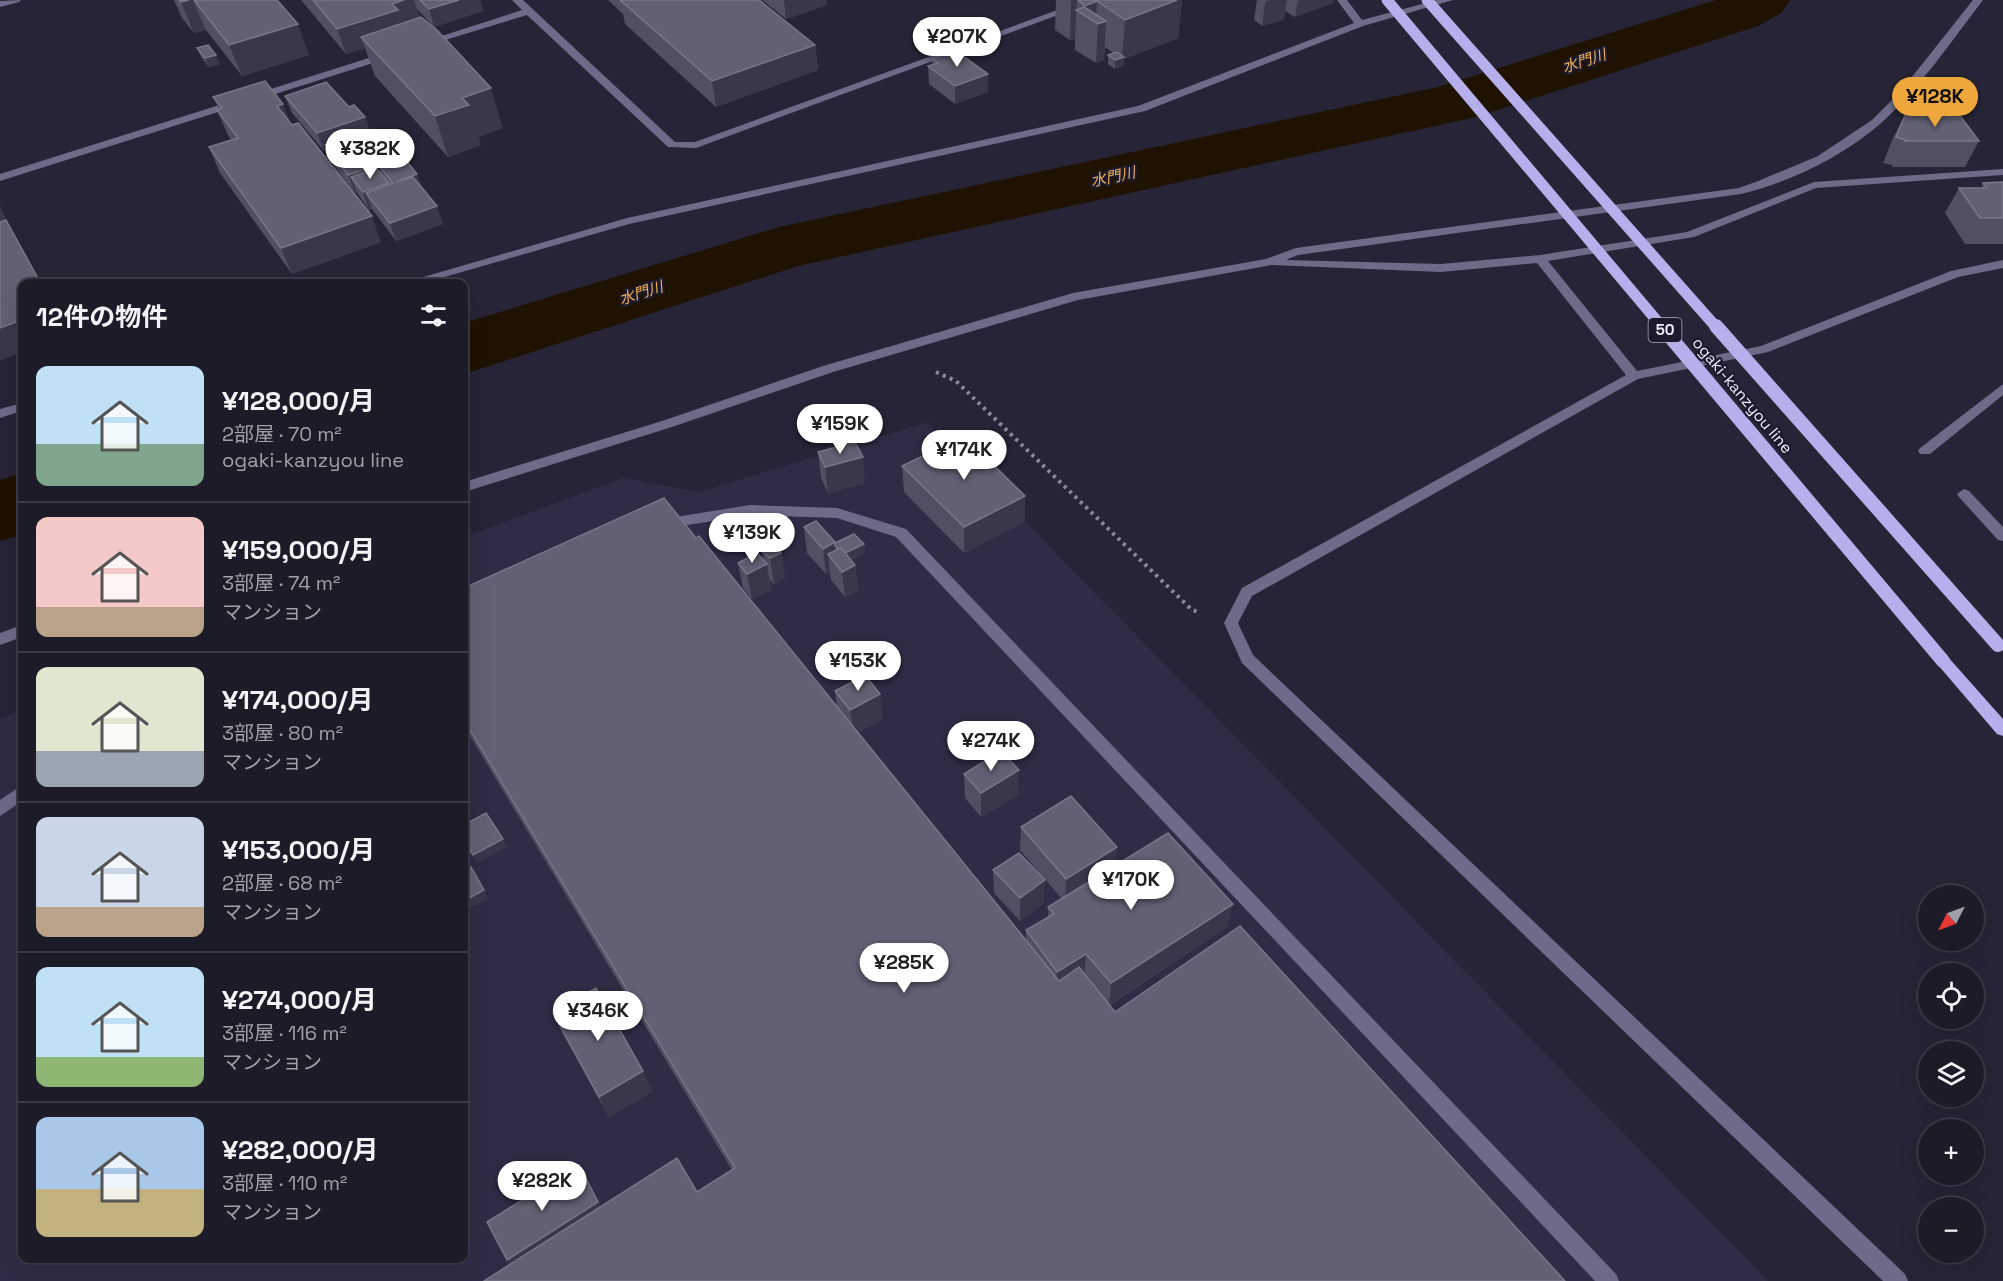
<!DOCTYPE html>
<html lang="ja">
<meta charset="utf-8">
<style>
body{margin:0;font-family:"Space Grotesk","Noto Sans JP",sans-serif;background:#292834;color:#f1f3f6;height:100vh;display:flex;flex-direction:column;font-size:22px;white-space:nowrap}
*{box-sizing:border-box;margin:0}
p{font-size:20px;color:#a0a1a8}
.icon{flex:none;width:33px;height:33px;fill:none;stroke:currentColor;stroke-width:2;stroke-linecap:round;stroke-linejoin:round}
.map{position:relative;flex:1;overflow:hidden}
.sheet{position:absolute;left:18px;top:279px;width:450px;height:984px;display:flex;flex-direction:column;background:#1c1b28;border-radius:12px;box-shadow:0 6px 24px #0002,0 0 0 2px #3a3945}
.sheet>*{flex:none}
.needle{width:39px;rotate:228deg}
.controls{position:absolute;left:1918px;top:885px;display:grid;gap:12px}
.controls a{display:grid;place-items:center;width:66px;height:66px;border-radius:50%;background:#1c1b28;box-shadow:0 6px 24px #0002,0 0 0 2px #3a3945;font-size:30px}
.price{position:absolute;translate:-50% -51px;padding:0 14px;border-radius:21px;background:#fff;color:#222;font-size:20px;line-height:39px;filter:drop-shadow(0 2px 3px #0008)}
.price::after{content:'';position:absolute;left:50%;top:36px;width:18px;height:14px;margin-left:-9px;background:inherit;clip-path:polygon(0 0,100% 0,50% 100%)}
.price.selected{background:#eea73d;color:#111}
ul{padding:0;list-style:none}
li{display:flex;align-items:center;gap:18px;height:150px;padding:0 18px}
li+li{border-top:2px solid #3a3945}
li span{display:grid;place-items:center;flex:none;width:168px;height:120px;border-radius:12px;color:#555}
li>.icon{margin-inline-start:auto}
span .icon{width:72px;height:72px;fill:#fffc;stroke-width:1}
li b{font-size:26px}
h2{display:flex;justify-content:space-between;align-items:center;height:72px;padding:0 18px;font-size:26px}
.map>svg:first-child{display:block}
.built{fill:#2f2c45}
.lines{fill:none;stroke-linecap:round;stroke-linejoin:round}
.river{fill:#201200;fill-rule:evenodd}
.path{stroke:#8d8b9b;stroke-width:4;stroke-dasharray:3 4.5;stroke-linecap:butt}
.service{fill:#6d6b88;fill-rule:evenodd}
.minor{fill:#6d6b88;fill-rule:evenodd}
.primary{fill:#b5afec;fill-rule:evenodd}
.primary-bridge-far1{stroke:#b5afec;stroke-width:11}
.primary-bridge{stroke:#b5afec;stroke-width:14}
.wall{fill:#514f62}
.shaded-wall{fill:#39374a}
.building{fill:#626073;stroke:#787688;stroke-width:1.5}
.labels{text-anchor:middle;stroke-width:4.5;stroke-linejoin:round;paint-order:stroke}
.far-water-label{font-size:15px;font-style:italic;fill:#f2b155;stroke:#1c1a2c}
.shield{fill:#1c1a2c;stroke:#b0aebd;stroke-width:1.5}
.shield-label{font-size:15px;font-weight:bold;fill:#efeefb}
.street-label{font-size:16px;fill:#efeefb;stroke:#1c1a2c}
</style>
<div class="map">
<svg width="2003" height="1281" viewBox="0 0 2003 1281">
<rect width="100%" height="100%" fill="#262436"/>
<path class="built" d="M928 422 1768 1281H0V719L22 710V1258H464V537L623 478 699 492Z"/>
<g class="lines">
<g class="river">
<path d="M1716 0H1790L1781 13 1758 26 1476 117 798 266 464 374V323L779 227 1438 87Z"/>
<path d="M22 473V535L0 541V480Z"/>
</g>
<path class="path" d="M936 372 956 381 1192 610 1199 612"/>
<g class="service">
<path d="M2003 384V395L1930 454H1920L1918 451 1920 448Z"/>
<path d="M1964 489 1969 491 2003 527V541L1998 540 1959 497 1957 494Z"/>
<path d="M750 505 837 508 906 529 1616 1274 1619 1281H1595L896 537 837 518 750 515 663 529 656 524 663 519Z"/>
<path d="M22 785V801L0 816V800Z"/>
</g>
<g class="minor">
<path d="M21 0 19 2 0 7V1Z"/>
<path d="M512 0H523L675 142H695L1085 0H1099L696 148 668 147 527 15 429 45 420 43 522 10Z"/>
<path d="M1337 0H1347L1362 20 1437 0H1453L1363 26 1145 111 629 224 420 284H399L627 218 1138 106 1354 23Z"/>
<path d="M1973 0H1983C1953 39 1917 92 1880 124 1842 157 1790 182 1741 194L1298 255 1286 260 1441 264 1540 255 1687 232 1814 182 2003 169V175L1816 188 1694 237 1548 261 1637 371 1761 346 1951 271 2003 260V268L1958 277 1768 352 1638 379 1252 596 1238 623 1253 655 1905 1274 1908 1281H1883L1242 663 1224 623 1242 588 1626 375 1537 263 1441 272 1272 265 1078 300 833 372 672 427 464 492V482L662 421 823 366 1073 293 1266 259 1296 248 1739 188 1758 181 1818 156 1872 120 1900 92Z"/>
<path d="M388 52 392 53V57L0 181V174Z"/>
<path d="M22 403V411L0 418V409Z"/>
<path d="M22 625V637L0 645V633Z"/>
</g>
<path class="primary" d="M1943 655 1948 657 2003 719V736L1997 734 1938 665 1935 661 1938 657Z"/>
<g class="primary-bridge-far1">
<path d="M1387 0 1663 328"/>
<path d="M1427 0 1717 328"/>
</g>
<g class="primary-bridge">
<path d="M1661 326 1943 661"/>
<path d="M1716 326 1998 645"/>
</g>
</g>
<g class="wall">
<path d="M174 0H277L309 55 242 76 206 30 194 33 182 18Z"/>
<path d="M301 0H480L483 11 434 27 417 9 420 18 503 128 478 137 481 145 448 157 375 76 365 48 346 54Z"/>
<path d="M608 0H760L815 45 818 70 716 107 625 24 623 14Z"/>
<path d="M762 0H826L827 5 786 19Z"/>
<path d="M1056 0H1182L1178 38 1124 59 1123 66 1115 69 1108 64V55L1113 53 1105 47 1104 60 1096 63 1075 50V39L1070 40 1055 30Z"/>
<path d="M1257 0H1334L1333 3 1295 17 1285 11 1284 20 1262 26 1254 20Z"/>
<path d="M197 48 220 64 209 67 201 57Z"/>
<path d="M932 59 988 74V92L955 104 929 84 928 66 932 65Z"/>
<path d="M285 96 372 135H370L376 143 396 160 417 174 422 188 443 224 396 241 372 209 369 210 357 193H355L332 163 327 150 324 151 292 113Z"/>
<path d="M213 97 291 124 381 242 292 274 220 173 209 147 231 140 228 135 217 110 219 109Z"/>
<path d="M1920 110 1948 117 1979 141 1965 167H1892V165L1883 163 1893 138 1906 113 1917 115Z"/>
<path d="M2003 182V244H1965L1945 213 1959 188H1981L1983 183Z"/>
<path d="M818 452 865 483 828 493 821 478Z"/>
<path d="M902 466 1025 496V522L964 553 904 492Z"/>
<path d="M804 527 835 542V543L865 553 851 560 855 565 858 591 845 597 831 580 830 572 826 574 807 553Z"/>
<path d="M696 538 837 707 835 691 883 719 858 732 1026 939V930L1048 917V907L1062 899 1020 850 1021 827 1115 865 1227 927 1110 1005 1115 1012 1565 1281 601 1207 697 1192 732 1170 464 726V588Z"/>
<path d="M762 551 781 553 785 578 774 584 769 579 771 590 752 599 743 588 738 563 764 561Z"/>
<path d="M964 774 1018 795 981 817 965 798Z"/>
<path d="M993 870 1044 903 1020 921 994 893Z"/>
<path d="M553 1013 643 1071 652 1092 609 1117 563 1034Z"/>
</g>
<g class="shaded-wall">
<path d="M189 0H193L206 30 194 33 181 2Z"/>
<path d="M404 0H414L421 22 361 37 365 48 346 54 337 29 392 4Z"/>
<path d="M459 0H480L483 11 434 27 429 9Z"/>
<path d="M784 0H826L827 5 786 19Z"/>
<path d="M1073 0H1077L1075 39 1070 40 1071 1Z"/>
<path d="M1177 0H1182L1178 38 1124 59 1123 66 1115 69V60L1122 58 1125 20Z"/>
<path d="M1271 0H1287L1284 20 1262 26 1265 2Z"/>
<path d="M1298 0H1334L1333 3 1295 17Z"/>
<path d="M1097 1 1096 22 1085 16V6Z"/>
<path d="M1106 21 1104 60 1096 63 1098 24Z"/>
<path d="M298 24 309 55 242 76 229 45Z"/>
<path d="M815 45 818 70 716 107 712 81Z"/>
<path d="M216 55 220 64 209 67 205 58Z"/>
<path d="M988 74V92L955 104V86Z"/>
<path d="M491 88 503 128 478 137 481 145 448 157 435 116 462 98Z"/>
<path d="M283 104 293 129 277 106Z"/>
<path d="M365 117 372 135 329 150 325 145 327 150 324 151 317 133Z"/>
<path d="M393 160 379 166 385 183 351 177 357 193H355L348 175Z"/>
<path d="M417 174 423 192 396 182Z"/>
<path d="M389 183 395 201 366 193 372 209 369 210 363 192Z"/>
<path d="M0 206 8 223 42 284 0 246Z"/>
<path d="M437 206 443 224 396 241 390 223Z"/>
<path d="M372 216 381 242 292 274 281 248Z"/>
<path d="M22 320V352L0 361V328Z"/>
<path d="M863 457 865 483 828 493 825 467Z"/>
<path d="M1025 496V522L964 553V527Z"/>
<path d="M835 542 838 566 828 554 830 572 826 574 823 549Z"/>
<path d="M864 544 865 553 844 563 843 554Z"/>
<path d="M781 553 785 578 774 584 770 558Z"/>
<path d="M767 564 771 590 752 599 747 574Z"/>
<path d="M855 565 858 591 845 597 842 572Z"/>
<path d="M880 694 883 719 854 734 850 710Z"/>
<path d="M1019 770 1018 795 981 817V793Z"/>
<path d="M503 839 507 847 477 863 473 855Z"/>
<path d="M1117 847 1115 870 1065 902 1066 879Z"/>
<path d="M1045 880 1044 903 1020 921V898Z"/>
<path d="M484 890 488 899 467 910 464 904V901Z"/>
<path d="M1233 904 1227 927 1109 1005 1111 983Z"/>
<path d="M1086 954 1084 976 1056 994 1057 972Z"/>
<path d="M643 1071 652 1092 609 1117 599 1097Z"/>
<path d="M579 1165 602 1209 511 1267 507 1260Z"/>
</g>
<g class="building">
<path d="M179 0H189L181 2Z"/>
<path d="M194 0H277L298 24 229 45Z"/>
<path d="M313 0H404L392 4 398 10 337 29Z"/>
<path d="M420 0H459L429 9Z"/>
<path d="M620 0H759L815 45 712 81Z"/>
<path d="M1078 0H1177L1125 20 1097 1 1085 6Z"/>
<path d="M1084 7 1106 21 1098 24 1076 10Z"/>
<path d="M421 17 437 30 491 88 462 98 469 105 435 116 361 37Z"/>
<path d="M208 45 216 55 205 58 197 48Z"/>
<path d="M955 50 988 74 955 86 928 66 938 63 932 59Z"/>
<path d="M1117 52 1124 57 1115 60 1108 55Z"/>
<path d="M265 81 283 104 277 106 292 125 298 123 372 216 281 248 209 147 238 138 217 110 222 108 213 97Z"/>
<path d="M326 82 349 107 354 105 365 117 317 133 285 96Z"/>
<path d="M1920 110H1943L1948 117H1961L1979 141H1905L1906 140 1896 137 1906 113 1924 117Z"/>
<path d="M367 131 376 143 380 141 396 160 404 158 417 174 396 182 413 177 437 206 390 223 366 193 393 183 379 166 393 160 348 175 325 145Z"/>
<path d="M376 168 389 183 363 192 351 177Z"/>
<path d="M2003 182V218H1980L1959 188H1987L1983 183Z"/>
<path d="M6 220 41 284H22V320L0 328V222Z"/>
<path d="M964 436 1025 496 964 527 902 466Z"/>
<path d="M855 442 863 457 825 467 818 452Z"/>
<path d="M664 498 696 538 699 536 1059 981 1079 967 1115 1012 1240 926 1565 1281H484L677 1158 697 1192 735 1168 464 720V588Z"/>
<path d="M816 521 835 542 823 549 804 527Z"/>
<path d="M854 534 864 544 845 553 841 548 838 549 835 546V543Z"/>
<path d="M774 545 781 553 770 558 762 551Z"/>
<path d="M841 548 855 565 842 572 828 554Z"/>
<path d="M757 553 767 564 747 574 738 563Z"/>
<path d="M865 675 880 694 850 710 835 691Z"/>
<path d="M1001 751 1019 770 981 793 964 774Z"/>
<path d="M1071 796 1117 847 1066 879 1021 827Z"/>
<path d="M486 813 503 839 473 855 464 839V825Z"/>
<path d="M1168 833 1233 904 1111 983 1086 954 1057 972 1026 930 1054 914 1048 907Z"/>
<path d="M1019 853 1045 880 1020 898 993 870Z"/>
<path d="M471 867 484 890 464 901V871Z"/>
<path d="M596 988 643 1071 599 1097 553 1013Z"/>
<path d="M579 1165 598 1202 507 1260 487 1222Z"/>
</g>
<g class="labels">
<g class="far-water-label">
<text transform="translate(1584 61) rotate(-18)" y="5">水門川</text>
<text transform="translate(1113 177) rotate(-12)" y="5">水門川</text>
<text transform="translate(641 293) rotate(-18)" y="5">水門川</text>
</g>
<rect class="shield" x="1648.5" y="318" width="33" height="24" rx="4.5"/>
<g class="shield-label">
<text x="1665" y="335">50</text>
</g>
<g class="street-label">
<text transform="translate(1743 395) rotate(50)" y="6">ogaki-kanzyou line</text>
</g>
</g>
</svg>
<div class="controls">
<a><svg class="needle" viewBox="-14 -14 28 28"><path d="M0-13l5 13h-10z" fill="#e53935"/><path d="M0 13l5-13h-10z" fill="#a0a1a8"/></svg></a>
<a><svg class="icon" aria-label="locate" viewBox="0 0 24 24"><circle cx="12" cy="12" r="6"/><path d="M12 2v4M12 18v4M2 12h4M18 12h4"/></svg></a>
<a><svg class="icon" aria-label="layers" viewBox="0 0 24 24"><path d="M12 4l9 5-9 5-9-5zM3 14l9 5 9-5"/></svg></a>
<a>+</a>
<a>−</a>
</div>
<b class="price" style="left:957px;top:68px">¥207K</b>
<b class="price selected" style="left:1935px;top:128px">¥128K</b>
<b class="price" style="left:370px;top:180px">¥382K</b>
<b class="price" style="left:840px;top:455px">¥159K</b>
<b class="price" style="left:964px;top:481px">¥174K</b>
<b class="price" style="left:752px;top:564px">¥139K</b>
<b class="price" style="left:858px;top:692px">¥153K</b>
<b class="price" style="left:991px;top:772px">¥274K</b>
<b class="price" style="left:1131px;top:911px">¥170K</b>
<b class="price" style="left:904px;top:994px">¥285K</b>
<b class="price" style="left:598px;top:1042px">¥346K</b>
<b class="price" style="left:542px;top:1212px">¥282K</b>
<section class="sheet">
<h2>12件の物件<svg class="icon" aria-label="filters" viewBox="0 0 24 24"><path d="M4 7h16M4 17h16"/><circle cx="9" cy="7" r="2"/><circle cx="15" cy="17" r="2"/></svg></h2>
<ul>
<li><span style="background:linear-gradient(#bfe0f5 65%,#7fa58c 0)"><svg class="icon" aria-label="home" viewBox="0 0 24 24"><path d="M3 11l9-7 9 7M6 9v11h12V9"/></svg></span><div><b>¥128,000/月</b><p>2部屋 · 70 m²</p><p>ogaki-kanzyou line</p></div></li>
<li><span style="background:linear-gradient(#f6c9c9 75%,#b9a48a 0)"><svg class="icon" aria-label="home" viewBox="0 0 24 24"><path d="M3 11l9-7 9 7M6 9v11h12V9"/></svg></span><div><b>¥159,000/月</b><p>3部屋 · 74 m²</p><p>マンション</p></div></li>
<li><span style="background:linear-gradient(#dfe7d0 70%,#9aa5b1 0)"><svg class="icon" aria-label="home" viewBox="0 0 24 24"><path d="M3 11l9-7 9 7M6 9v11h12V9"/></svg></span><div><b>¥174,000/月</b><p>3部屋 · 80 m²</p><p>マンション</p></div></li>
<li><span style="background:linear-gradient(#c9d6e8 75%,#b9a48a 0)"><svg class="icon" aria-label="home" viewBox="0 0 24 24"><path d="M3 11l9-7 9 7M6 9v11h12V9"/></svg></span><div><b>¥153,000/月</b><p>2部屋 · 68 m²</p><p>マンション</p></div></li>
<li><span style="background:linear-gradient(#bfe0f5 75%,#8fb573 0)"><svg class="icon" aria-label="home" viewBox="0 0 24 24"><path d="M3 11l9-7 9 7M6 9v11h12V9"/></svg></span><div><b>¥274,000/月</b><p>3部屋 · 116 m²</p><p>マンション</p></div></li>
<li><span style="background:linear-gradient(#a9c7e8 60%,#c2b280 0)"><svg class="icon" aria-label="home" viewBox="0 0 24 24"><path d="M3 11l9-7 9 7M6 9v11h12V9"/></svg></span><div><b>¥282,000/月</b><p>3部屋 · 110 m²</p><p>マンション</p></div></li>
</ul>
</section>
</div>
